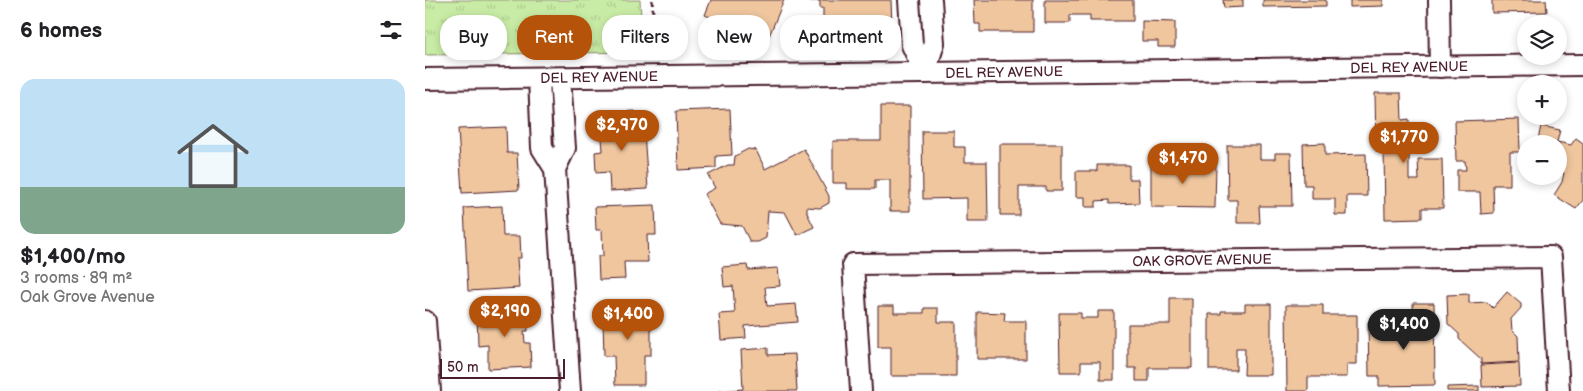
<!DOCTYPE html>
<meta charset="utf-8">
<style>
body{margin:0;font-family:"Balsamiq Sans",sans-serif;background:#f6f6f6;color:#202124;height:100vh;display:flex;flex-direction:column;font-size:19px;white-space:nowrap}
*{box-sizing:border-box;margin:0}
p{font-size:16px;color:#757577}
.icon{flex:none;width:28px;height:28px;fill:none;stroke:currentColor;stroke-width:2;stroke-linecap:round;stroke-linejoin:round}
.map{position:relative;flex:1;overflow:hidden}
.panel{display:flex;flex-direction:column;background:#fff;width:425px}
.panel>*{flex:none}
.hud{position:absolute;left:15px;top:15px;width:475px;height:45px;display:flex;gap:10px}
.fabs{position:absolute;left:1092px;top:15px;display:grid;gap:10px}
.fabs a{display:grid;place-items:center;width:50px;height:50px;border-radius:50%;background:#fff;box-shadow:0 2px 8px #0003;font-size:25px}
.scale{position:absolute;left:15px;bottom:12px;width:125px;box-sizing:border-box;padding-left:5px;border:2px solid #4a1f2b;border-top:0;font-size:14px;line-height:18px;white-space:nowrap;color:#4a1f2b;-webkit-text-stroke:4px #fff;paint-order:stroke}
.price{position:absolute;translate:-50% -42px;padding:0 11px;border-radius:18px;background:#b45309;color:#fff;font-size:16px;line-height:32px;filter:drop-shadow(0 1px 2px #0008)}
.price::after{content:'';position:absolute;left:50%;top:30px;width:15px;height:11px;margin-left:-8px;background:inherit;clip-path:polygon(0 0,100% 0,50% 100%)}
.price.current{background:#222;color:#fff}
ul{padding:0;list-style:none}
li{display:grid;align-content:center;gap:10px;height:265px;padding:0 20px}
li span{display:grid;place-items:center;height:155px;border-radius:15px;color:#555}
li>.icon{margin-inline-start:auto}
span .icon{width:90px;height:90px;fill:#fffc;stroke-width:1}
li b{font-size:21px}
h2{display:flex;justify-content:space-between;align-items:center;height:60px;padding:0 20px;font-size:21px}
.chip{padding:0 18px;border-radius:20px;background:#fff;box-shadow:0 2px 8px #0003;font-size:18px;line-height:45px}
.chip.current{background:#b45309;color:#fff}
main{display:flex;flex:1;min-height:0}
.map>svg:first-child{display:block}
.grass{fill:url(#grass-tufts);stroke:#898668}
.building{fill:#efc69e;stroke:#4a1f2b}
.lines{fill:none;stroke-linecap:round;stroke-linejoin:round}
.minor-casing{stroke:#4a1f2b;stroke-width:24}
.path{stroke:#4a1f2b;stroke-width:3;stroke-dasharray:4 4;stroke-linecap:butt}
.minor{stroke:#fff;stroke-width:20}
.labels{text-anchor:middle;stroke-width:5;stroke-linejoin:round;paint-order:stroke}
.street-label{font-size:14px;fill:#4a1f2b;stroke:#fff}
</style>
<main>
<section class="panel">
<h2>6 homes<svg class="icon" aria-label="filters" viewBox="0 0 24 24"><path d="M4 7h16M4 17h16"/><circle cx="9" cy="7" r="2"/><circle cx="15" cy="17" r="2"/></svg></h2>
<ul>
<li><span style="background:linear-gradient(#bfe0f5 70%,#7fa58c 0)"><svg class="icon" aria-label="home" viewBox="0 0 24 24"><path d="M3 11l9-7 9 7M6 9v11h12V9"/></svg></span><div><b>$1,400/mo</b><p>3 rooms · 89 m²</p><p>Oak Grove Avenue</p></div></li>
</ul>
</section>
<div class="map">
<svg width="1158" height="391" viewBox="0 0 1158 391">
<defs>
<pattern id="grass-tufts" width="24" height="20" patternUnits="userSpaceOnUse" patternTransform="scale(1.25)"><rect width="24" height="20" fill="#c8eca5"/><path d="M3 7l-1-3M5 7V3M7 7l1-3M15 17l-1-3M17 17v-4M19 17l1-3" fill="none" stroke="#adca8e"/></pattern>
</defs>
<rect width="100%" height="100%" fill="#fff"/>
<filter id="ink" filterUnits="userSpaceOnUse"><feTurbulence type="fractalNoise" baseFrequency=".02" numOctaves="2"/><feDisplacementMap in="SourceGraphic" scale="10" xChannelSelector="R" yChannelSelector="G"/><feConvolveMatrix kernelMatrix="1 2 1 2 8 2 1 2 1" color-interpolation-filters="sRGB"/></filter>
<g filter="url(#ink)">
<path class="grass" d="M0 0H215L218 52 0 55Z"/>
<g class="building">
<path d="M286 0H359L342 41 280 15Z"/>
<path d="M385 0H466L467 26 398 27V8H395V1H385Z"/>
<path d="M549 0H608V32H555V24H550Z"/>
<path d="M620 0H708V21H665V15H645V23H620Z"/>
<path d="M798 0H818V7L799 8Z"/>
<path d="M838 0H901V6L838 7Z"/>
<path d="M925 0H958V6L925 7Z"/>
<path d="M1067 0H1121L1122 12 1067 13Z"/>
<path d="M717 21 750 22V47H733V41H717Z"/>
<path d="M950 93H976L977 120 984 119V180H994L993 159H1017L1018 208H997V218L960 219 959 151H951Z"/>
<path d="M456 106H485V211H465V180H450V189H422V183H408V141H456Z"/>
<path d="M305 109 307 155 291 156V168L253 170 251 111Z"/>
<path d="M210 111 211 133 219 132 223 189 185 191 184 172 171 173 170 152 178 151 175 113Z"/>
<path d="M1094 119 1095 152H1085V185H1068L1069 213 1056 214 1055 192H1032V170H1041L1040 161H1031L1030 121Z"/>
<path d="M1116 126 1135 130 1132 142 1146 145 1151 138 1158 143V200L1151 209 1129 195 1137 182 1139 173 1134 172V144H1112Z"/>
<path d="M81 127 82 153H92L94 190 37 193 33 129Z"/>
<path d="M497 131H529V147H540V162H562L563 222H542V198L498 199Z"/>
<path d="M900 143V155L941 154 942 196H922V215H910V199H887V185H879L878 144Z"/>
<path d="M575 144H637V191H621V187H594V215H575Z"/>
<path d="M802 145H835V159H850V153H866L867 206H834L835 223H812V200H803Z"/>
<path d="M323 149 331 150 340 169 379 149 404 196V203L395 208 382 207V213L389 227 372 235 360 212 343 211 341 238 333 242H325L317 226 295 224 279 194 290 188 283 175 303 165H309L310 156Z"/>
<path d="M726 163 791 164 790 208 726 207Z"/>
<path d="M672 165H704V179H713L714 203 684 204V200L671 201V207H660V197H651V171H672Z"/>
<path d="M230 205 231 235H222L223 262H199L200 279 174 280 173 256H178L177 230H171L170 207Z"/>
<path d="M77 206 78 236H95L96 258H92L94 288 43 291 39 208Z"/>
<path d="M322 265 323 270 353 268 355 286 340 287 342 306 371 304 373 322 320 326 321 338 296 340 294 314 310 313 308 286 299 287 297 267Z"/>
<path d="M1082 292 1096 304V308L1086 319 1087 330 1093 336 1094 362 1056 364V359L1034 339V334L1023 324 1022 295 1044 294V303L1062 302 1068 308Z"/>
<path d="M745 298H767V368H724V381H711V368H703V324H745Z"/>
<path d="M183 303H228V313H219V323L226 322V355H219V385H190L189 356H179L178 321H183Z"/>
<path d="M988 303H1009L1010 385 954 386V376H944L943 322H959V331L989 330Z"/>
<path d="M820 304H846V375H819L820 348H811V370H784V314H796V311H820Z"/>
<path d="M861 305H898V315H932V364H922V377H883V391H862Z"/>
<path d="M453 306H469V313H499V308H513V322H531V376H466V347H453Z"/>
<path d="M102 309 103 331H99L100 343H105L106 367 63 369V345L53 346 52 311Z"/>
<path d="M673 311H689V380H675V362H656V372H635L634 313H656V318H673Z"/>
<path d="M552 312 580 313 579 321H601V359H552Z"/>
<path d="M343 348V355L370 354 372 391H294L318 389 316 350Z"/>
<path d="M1094 363 1095 386 1057 387 1056 365Z"/>
<path d="M1054 386V391H1022V387Z"/>
</g>
<g class="lines">
<g class="minor-casing">
<g id="minor">
<path d="M484 0 487 45 500 73"/>
<path d="M1014 0 1015 67"/>
<path d="M500 73 509 43 506 0"/>
<path d="M114 78 117 148 130 169"/>
<path d="M135 78 140 148 130 169 145 391"/>
<path d="M0 79 1158 65"/>
<path d="M0 321 5 391"/>
<path d="M436 391 428 264 1126 257 1134 391"/>
</g>
</g>
<path class="path" d="M227 0 231 56H241"/>
<use href="#minor" class="minor"/>
</g>
</g>
<g class="labels">
<g class="street-label">
<text transform="translate(984 67) rotate(-1)" y="5">DEL REY AVENUE</text>
<text transform="translate(579 72) rotate(-1)" y="5">DEL REY AVENUE</text>
<text transform="translate(174 77) rotate(-1)" y="5">DEL REY AVENUE</text>
<text transform="translate(777 260) rotate(-1)" y="5">OAK GROVE AVENUE</text>
</g>
</g>
</svg>
<div class="fabs">
<a><svg class="icon" aria-label="layers" viewBox="0 0 24 24"><path d="M12 4l9 5-9 5-9-5zM3 14l9 5 9-5"/></svg></a>
<a>+</a>
<a>−</a>
</div>
<div class="scale">50 m</div>
<b class="price" style="left:197px;top:152px">$2,970</b>
<b class="price" style="left:979px;top:164px">$1,770</b>
<b class="price" style="left:758px;top:185px">$1,470</b>
<b class="price" style="left:80px;top:338px">$2,190</b>
<b class="price" style="left:203px;top:341px">$1,400</b>
<b class="price current" style="left:979px;top:351px">$1,400</b>
<div class="hud">
<a class="chip">Buy</a>
<a class="chip current">Rent</a>
<a class="chip">Filters</a>
<a class="chip">New</a>
<a class="chip">Apartment</a>
</div>
</div>
</main>
